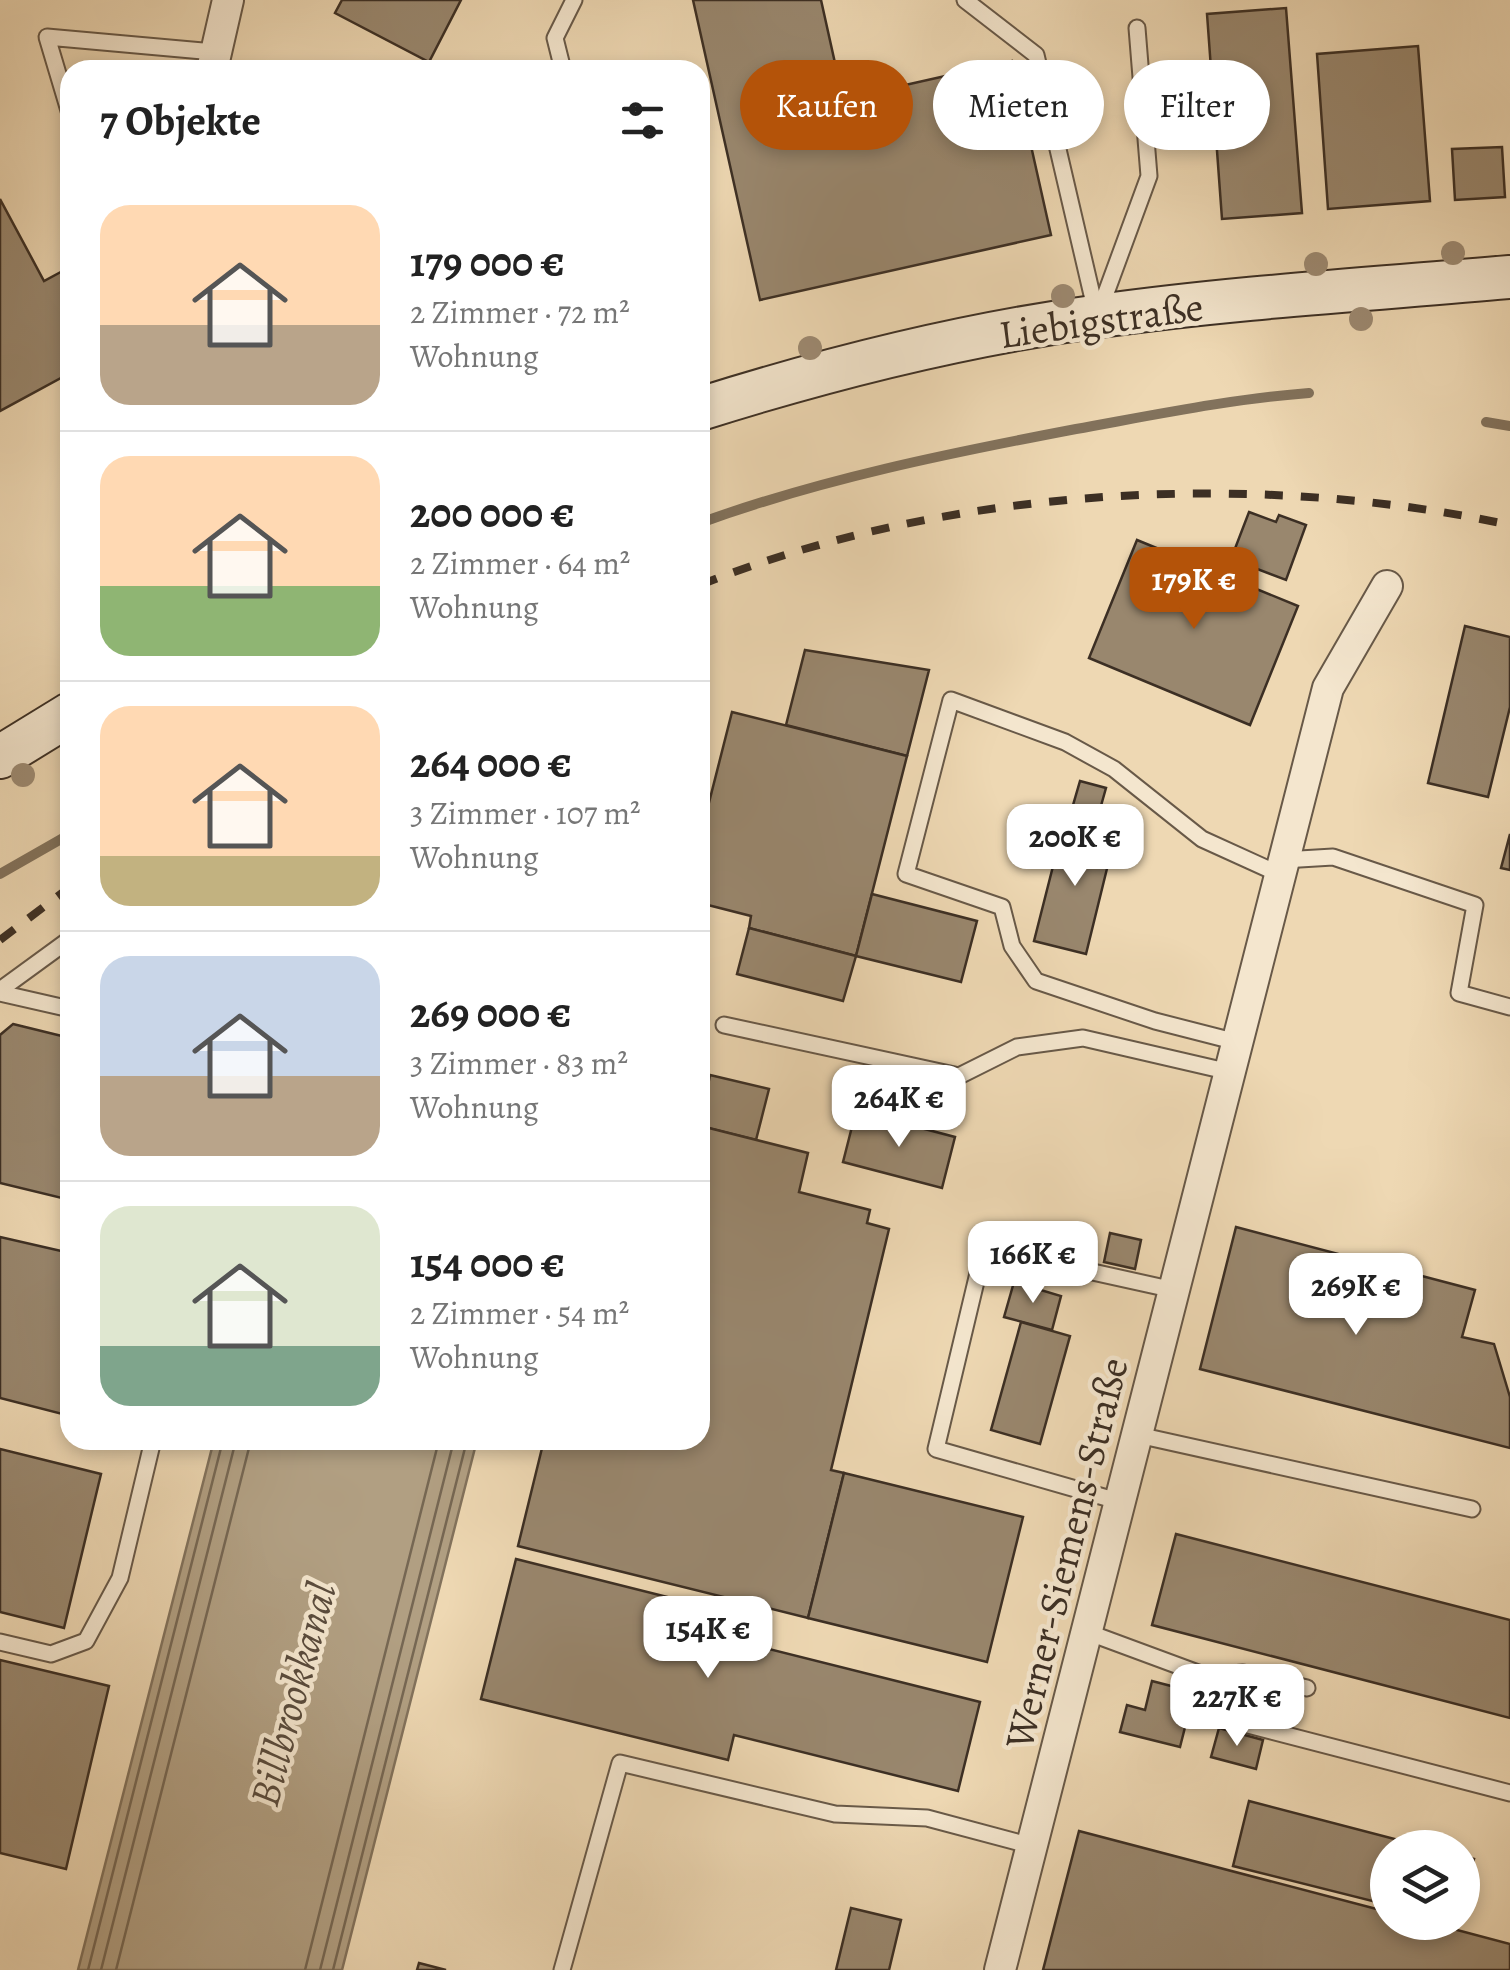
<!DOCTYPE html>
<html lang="de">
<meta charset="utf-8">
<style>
body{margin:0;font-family:Alegreya,serif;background:#f2f2f2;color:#222;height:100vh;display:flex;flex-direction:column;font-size:38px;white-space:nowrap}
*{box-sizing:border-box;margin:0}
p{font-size:32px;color:#767676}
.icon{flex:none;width:55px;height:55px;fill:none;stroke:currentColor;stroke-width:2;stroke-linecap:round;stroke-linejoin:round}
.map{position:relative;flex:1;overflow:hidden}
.drawer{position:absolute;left:60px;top:60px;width:650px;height:1390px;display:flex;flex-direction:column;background:#fff;border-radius:30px;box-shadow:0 5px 15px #0003}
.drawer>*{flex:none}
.banner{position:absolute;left:740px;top:60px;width:620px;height:90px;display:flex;gap:20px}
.buttons{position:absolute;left:1370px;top:1830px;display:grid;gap:20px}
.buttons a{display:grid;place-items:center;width:110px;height:110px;border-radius:50%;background:#fff;box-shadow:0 5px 15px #0003;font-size:50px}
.price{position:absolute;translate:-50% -85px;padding:0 22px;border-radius:20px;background:#fff;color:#222;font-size:32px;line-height:65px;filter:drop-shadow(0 2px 5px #0008)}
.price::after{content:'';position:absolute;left:50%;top:60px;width:30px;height:22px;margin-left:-15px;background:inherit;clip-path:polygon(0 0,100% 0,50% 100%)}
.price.current{background:#b45309;color:#fff}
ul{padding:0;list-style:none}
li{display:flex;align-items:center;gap:30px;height:250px;padding:0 40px}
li+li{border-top:2px solid #e0e0e0}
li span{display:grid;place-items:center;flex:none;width:280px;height:200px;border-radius:30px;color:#555}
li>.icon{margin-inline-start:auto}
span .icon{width:120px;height:120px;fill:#fffc;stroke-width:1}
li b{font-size:42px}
h2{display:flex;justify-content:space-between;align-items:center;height:120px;padding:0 40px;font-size:42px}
.tag{padding:0 35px;border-radius:45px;background:#fff;box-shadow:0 5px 15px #0003;font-size:35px;line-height:90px}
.tag.current{background:#b45309;color:#fff}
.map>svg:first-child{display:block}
.water{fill:#b19f82;stroke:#82725c;stroke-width:2.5}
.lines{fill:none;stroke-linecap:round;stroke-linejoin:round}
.shore{stroke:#766753;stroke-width:2.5}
.stream{stroke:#82725c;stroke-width:10}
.building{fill:#99876e;stroke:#3c2f24;stroke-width:2.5}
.lane-casing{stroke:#685948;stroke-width:19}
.street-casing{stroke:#685948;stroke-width:34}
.secondary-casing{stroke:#3c2f24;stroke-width:46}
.lane{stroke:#f4e6ce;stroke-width:15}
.street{stroke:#f4e6ce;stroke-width:30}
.secondary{stroke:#f4e6ce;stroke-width:42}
.rail{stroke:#3c2f24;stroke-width:8;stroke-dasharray:18 18;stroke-linecap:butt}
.tree{fill:#9d8a72}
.labels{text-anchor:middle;stroke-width:9;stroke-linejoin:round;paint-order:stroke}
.street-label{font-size:40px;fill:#3c2f24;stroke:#f4e6ce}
.water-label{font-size:42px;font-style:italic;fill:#594b3c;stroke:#f4e6ce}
</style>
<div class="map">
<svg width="1510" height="1970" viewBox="0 0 1510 1970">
<rect width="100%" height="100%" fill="#eed8b3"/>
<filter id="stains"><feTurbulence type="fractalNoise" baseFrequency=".002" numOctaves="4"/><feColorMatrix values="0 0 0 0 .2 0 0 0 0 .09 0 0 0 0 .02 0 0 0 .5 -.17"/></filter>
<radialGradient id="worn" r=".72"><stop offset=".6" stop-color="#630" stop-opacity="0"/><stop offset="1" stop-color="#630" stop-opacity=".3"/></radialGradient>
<path class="water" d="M214 1440H477L342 1970H78Z"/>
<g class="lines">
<g class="shore">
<path d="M88 1970 223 1440"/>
<path d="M101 1970 236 1440"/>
<path d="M116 1970 251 1440"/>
<path d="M305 1970 439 1440"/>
<path d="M320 1970 454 1440"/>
<path d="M333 1970 467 1440"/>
</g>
<g class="stream">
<path d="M1486 422 1510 426"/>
<path d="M700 523C821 479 950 453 1076 429 1154 415 1231 399 1309 393"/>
<path d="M0 874 70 834"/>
</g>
</g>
<g class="building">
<path d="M342 0H461L429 62 335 13Z"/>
<path d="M693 0H821L843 99 1012 61 1051 235 760 300Z"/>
<path d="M1286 8 1302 213 1222 219 1207 14Z"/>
<path d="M1418 46 1430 201 1328 209 1317 54Z"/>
<path d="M1502 147 1505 197 1455 200 1452 149Z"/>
<path d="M0 199 44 281 70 267V373L0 411Z"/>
<path d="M1249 512 1276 522 1279 515 1306 525 1286 580 1231 559Z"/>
<path d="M1137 540 1298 606 1250 725 1089 658Z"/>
<path d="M1465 626 1510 637V707L1488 797 1428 783Z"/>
<path d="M805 650 929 670 907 756 786 725Z"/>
<path d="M732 712 907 756 856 956 749 928 751 916 700 903V838Z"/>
<path d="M1080 781 1106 788 1095 827 1069 819Z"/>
<path d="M1064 823 1115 836 1086 954 1034 941Z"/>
<path d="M1510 834V870L1501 868Z"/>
<path d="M872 894 977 921 961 982 856 956Z"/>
<path d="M749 928 856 956 843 1001 737 974Z"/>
<path d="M13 1024 70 1038V1200L0 1183V1035Z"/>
<path d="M710 1075 769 1089 756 1140 700 1126Z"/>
<path d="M856 1111 955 1137 942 1188 843 1162Z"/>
<path d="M705 1127 808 1153 799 1192 870 1210 867 1223 889 1229 831 1470 844 1473 808 1618 518 1546 544 1440H700V1148Z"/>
<path d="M1236 1227 1475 1290 1462 1337 1494 1344 1510 1397V1448L1200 1369Z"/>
<path d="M1110 1233 1141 1240 1135 1269 1104 1262Z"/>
<path d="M0 1237 70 1253V1416L0 1398Z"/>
<path d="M1014 1282 1061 1296 1052 1330 1004 1317Z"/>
<path d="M1021 1322 1070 1336 1040 1444 991 1430Z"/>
<path d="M0 1449 101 1474 64 1628 0 1612Z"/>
<path d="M844 1473 1023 1517 987 1662 808 1618Z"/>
<path d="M1176 1534 1510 1620V1718L1152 1625Z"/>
<path d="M516 1559 763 1621 757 1646 980 1702 958 1791 734 1735 728 1760 481 1699Z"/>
<path d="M0 1660 109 1686 66 1869 0 1853Z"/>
<path d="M1152 1681 1194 1692 1180 1747 1120 1732 1127 1705 1145 1710Z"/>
<path d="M1219 1728 1263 1740 1256 1769 1211 1757Z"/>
<path d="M1249 1801 1429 1848H1388V1905L1233 1866Z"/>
<path d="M1079 1831 1388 1912V1922H1427L1510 1944V1970H1043Z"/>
<path d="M1462 1856 1474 1859 1462 1902Z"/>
<path d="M851 1908 901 1920 889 1970H836Z"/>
<path d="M419 1963 446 1970H417Z"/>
</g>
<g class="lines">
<g class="lane-casing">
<g id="lane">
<path d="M965 0 1036 55 1096 312"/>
<path d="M563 70 555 38 574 0"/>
<path d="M70 114 47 37 214 52"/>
<path d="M1099 312 1149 176 1137 28"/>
<path d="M1283 860 1333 857 1475 905 1459 993 1510 1007"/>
<path d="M0 990 70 939"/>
<path d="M0 993 70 1009"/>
<path d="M724 1025 959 1076 1017 1047 1083 1038 1230 1072"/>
<path d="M1237 1042 1155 1021 1036 981 1012 946 1002 907 906 874 951 700 1065 742 1114 769 1202 839 1279 874"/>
<path d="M1138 1435 1472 1509"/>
<path d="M1121 1502 936 1449 984 1248 1174 1290"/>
<path d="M1087 1632 1206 1676 1248 1725 1510 1793"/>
<path d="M0 1642 51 1654 86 1641 120 1578 153 1440"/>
<path d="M1206 1676 1243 1673 1307 1688"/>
<path d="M562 1970 620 1763 835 1814 927 1818 1032 1846"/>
</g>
</g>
<g class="street-casing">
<g id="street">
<path d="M212 70 228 0"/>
<path d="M1000 1970 1328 688 1387 586"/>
</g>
</g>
<g class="secondary-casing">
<g id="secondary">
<path d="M700 409C830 368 965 334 1100 316 1237 297 1373 289 1510 277"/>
<path d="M0 757 70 714"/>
</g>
</g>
<use href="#lane" class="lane"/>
<use href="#street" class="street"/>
<use href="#secondary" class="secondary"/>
<g class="rail">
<path d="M700 585C945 487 1253 469 1510 525"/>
<path d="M0 940 70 887"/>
</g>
</g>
<g class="tree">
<circle cx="1453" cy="253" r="12"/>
<circle cx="1316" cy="264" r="12"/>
<circle cx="1063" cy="296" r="12"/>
<circle cx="1361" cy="319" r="12"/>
<circle cx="810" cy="348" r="12"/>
<circle cx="23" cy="775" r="12"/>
</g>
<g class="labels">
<g class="street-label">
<text transform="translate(1101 320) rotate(-8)" y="14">Liebigstraße</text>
<text transform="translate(1066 1553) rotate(-76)" y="14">Werner-Siemens-Straße</text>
</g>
<g class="water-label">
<text transform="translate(292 1694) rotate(-75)" y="15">Billbrookkanal</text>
</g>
</g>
<rect width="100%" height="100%" filter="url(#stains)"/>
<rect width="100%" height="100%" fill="url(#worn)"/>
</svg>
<div class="buttons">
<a><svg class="icon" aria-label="layers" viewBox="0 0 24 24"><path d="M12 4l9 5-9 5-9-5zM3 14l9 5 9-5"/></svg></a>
</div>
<b class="price current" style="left:1194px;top:632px">179K €</b>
<b class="price" style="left:1075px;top:889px">200K €</b>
<b class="price" style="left:899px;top:1150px">264K €</b>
<b class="price" style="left:1033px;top:1306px">166K €</b>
<b class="price" style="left:1356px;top:1338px">269K €</b>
<b class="price" style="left:708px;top:1681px">154K €</b>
<b class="price" style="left:1237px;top:1749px">227K €</b>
<div class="banner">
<a class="tag current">Kaufen</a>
<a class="tag">Mieten</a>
<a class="tag">Filter</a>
</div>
<section class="drawer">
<h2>7 Objekte<svg class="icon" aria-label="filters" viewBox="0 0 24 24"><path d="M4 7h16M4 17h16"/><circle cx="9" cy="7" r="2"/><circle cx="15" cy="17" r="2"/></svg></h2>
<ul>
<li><span style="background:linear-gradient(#ffd9b3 60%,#b9a48a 0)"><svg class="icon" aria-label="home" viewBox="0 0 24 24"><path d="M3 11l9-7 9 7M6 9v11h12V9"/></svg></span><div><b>179 000 €</b><p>2 Zimmer · 72 m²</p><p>Wohnung</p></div></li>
<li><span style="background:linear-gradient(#ffd9b3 65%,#8fb573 0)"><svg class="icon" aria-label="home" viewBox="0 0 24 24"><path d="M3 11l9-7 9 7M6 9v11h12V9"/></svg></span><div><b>200 000 €</b><p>2 Zimmer · 64 m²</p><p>Wohnung</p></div></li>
<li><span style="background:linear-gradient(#ffd9b3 75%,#c2b280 0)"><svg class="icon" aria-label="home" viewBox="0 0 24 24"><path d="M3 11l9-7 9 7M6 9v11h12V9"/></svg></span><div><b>264 000 €</b><p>3 Zimmer · 107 m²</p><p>Wohnung</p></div></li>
<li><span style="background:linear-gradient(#c9d6e8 60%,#b9a48a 0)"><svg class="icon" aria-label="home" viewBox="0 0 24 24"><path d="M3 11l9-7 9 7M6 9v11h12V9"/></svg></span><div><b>269 000 €</b><p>3 Zimmer · 83 m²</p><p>Wohnung</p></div></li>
<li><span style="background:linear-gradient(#dfe7d0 70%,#7fa58c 0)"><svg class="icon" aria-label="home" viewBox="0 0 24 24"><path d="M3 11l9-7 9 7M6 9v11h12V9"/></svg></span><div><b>154 000 €</b><p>2 Zimmer · 54 m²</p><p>Wohnung</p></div></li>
</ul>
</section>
</div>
